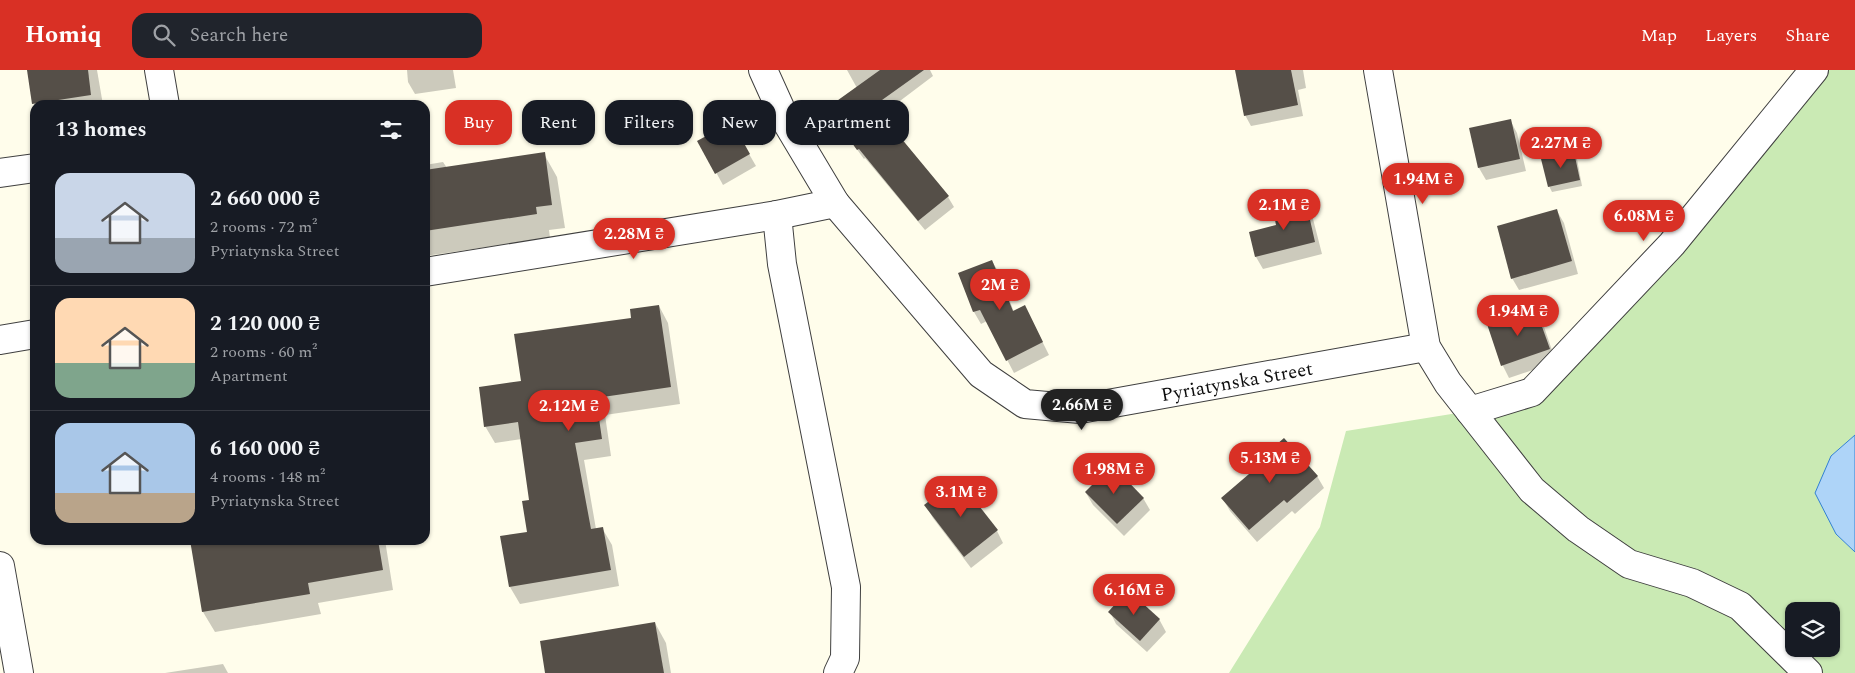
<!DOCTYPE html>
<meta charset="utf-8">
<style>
body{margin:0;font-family:Spectral,serif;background:#20242c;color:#f1f3f6;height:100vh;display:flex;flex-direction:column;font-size:19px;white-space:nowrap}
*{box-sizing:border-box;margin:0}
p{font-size:16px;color:#9ea1a6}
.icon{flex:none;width:28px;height:28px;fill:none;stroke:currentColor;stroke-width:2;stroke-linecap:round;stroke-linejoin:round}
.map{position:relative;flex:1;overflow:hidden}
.sheet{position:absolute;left:30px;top:30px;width:400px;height:445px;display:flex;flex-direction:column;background:#171b24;border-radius:15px;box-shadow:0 1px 4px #0004}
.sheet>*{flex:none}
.hud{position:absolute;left:445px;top:30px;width:475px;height:45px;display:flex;gap:10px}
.fabs{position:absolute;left:1785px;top:532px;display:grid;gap:10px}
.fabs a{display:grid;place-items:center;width:55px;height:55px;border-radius:10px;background:#171b24;box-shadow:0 1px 4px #0004;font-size:25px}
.price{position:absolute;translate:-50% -42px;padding:0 11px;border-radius:18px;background:#d93025;color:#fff;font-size:16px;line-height:32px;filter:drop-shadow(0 1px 2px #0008)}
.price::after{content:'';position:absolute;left:50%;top:30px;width:15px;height:11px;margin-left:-8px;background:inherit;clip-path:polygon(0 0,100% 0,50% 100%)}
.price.on{background:#222;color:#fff}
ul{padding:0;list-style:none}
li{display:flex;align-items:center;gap:15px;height:125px;padding:0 25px}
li+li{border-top:1px solid #363941}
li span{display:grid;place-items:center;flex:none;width:140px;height:100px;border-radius:15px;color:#555}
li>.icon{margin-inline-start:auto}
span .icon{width:60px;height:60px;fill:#fffc;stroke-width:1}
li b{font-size:21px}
h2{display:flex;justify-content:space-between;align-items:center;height:60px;padding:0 25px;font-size:21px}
.pill{padding:0 18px;border-radius:15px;background:#171b24;box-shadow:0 1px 4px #0004;font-size:18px;line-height:45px}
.pill.on{background:#d93025;color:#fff}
header{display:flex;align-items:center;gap:30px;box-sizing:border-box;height:70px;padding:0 25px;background:#d93025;color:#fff}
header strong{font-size:24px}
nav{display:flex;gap:28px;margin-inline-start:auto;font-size:18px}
.search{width:350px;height:45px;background:#20242c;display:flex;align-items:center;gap:12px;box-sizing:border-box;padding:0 18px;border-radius:15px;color:#9ea1a6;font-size:19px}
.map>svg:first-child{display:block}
.green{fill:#caeab4;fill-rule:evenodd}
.water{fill:#aed4f8;stroke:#3280d2}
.shadow{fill:#0003}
.building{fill:#554f48}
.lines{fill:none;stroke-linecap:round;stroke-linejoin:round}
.minor-casing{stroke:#3f3f3f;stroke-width:30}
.minor{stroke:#fff;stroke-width:28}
.labels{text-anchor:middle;stroke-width:5;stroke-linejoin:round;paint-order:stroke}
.street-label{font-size:19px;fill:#0c0c0c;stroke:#fff}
</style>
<header>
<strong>Homiq</strong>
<div class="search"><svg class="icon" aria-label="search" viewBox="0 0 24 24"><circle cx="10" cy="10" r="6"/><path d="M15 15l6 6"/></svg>Search here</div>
<nav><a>Map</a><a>Layers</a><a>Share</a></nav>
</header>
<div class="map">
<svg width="1855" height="603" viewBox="0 0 1855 603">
<rect width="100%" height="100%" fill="#fffdeb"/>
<path class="green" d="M1814 0H1855V365L1831 386 1836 464 1855 482V603H1229L1320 457 1346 361 1470 341 1532 322ZM1794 541H1831V579H1794Z"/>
<path class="water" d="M1855 365V482L1836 464 1815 423 1831 386Z"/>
<g class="shadow">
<path d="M29 0H97L103 35 35 36Z"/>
<path d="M407 0H453L456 18 415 24 408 12Z"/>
<path d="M847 0H930L933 6 888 40 902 62 897 65 948 127 954 137 925 160 865 88 864 89 834 48 857 18Z"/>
<path d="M1236 0H1303L1306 18 1298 20 1303 46 1251 56 1245 45Z"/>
<path d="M1510 50 1517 63 1526 101 1486 110 1479 98Z"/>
<path d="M731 53 756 96 723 115 699 71Z"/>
<path d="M1573 83 1577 89 1582 116 1552 122 1549 116Z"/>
<path d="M544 84 557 107 565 158 549 160 550 168 425 186V95L443 92 447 98Z"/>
<path d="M1305 133 1312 145 1322 184 1263 199 1256 187 1250 162 1278 156Z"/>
<path d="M1557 141 1564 153 1578 204 1519 220 1512 208Z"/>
<path d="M992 191 999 203 1014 242 1025 237 1049 285 1014 303 987 251 981 254 974 242 959 204Z"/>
<path d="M659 236 668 253 680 334 605 345 611 386 584 390 596 459 602 458 612 475 619 516 520 534 510 517 502 467 528 463 530 431 522 369 495 373 485 356 522 312 633 249Z"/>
<path d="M1535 239 1542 251 1556 292 1509 308 1503 296 1488 254Z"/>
<path d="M1317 406 1324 418 1295 444 1292 441 1257 472 1230 441 1223 429Z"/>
<path d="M1086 423 1143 428 1150 440 1124 466 1093 435Z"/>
<path d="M926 436 997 461 1003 473 971 498 933 448Z"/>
<path d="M191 470H385L393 520 318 533 321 544 215 562 203 542Z"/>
<path d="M1110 542 1159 549 1166 562 1147 582 1116 554Z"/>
<path d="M655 553 666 573 671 603H547Z"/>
<path d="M223 594 228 603H165Z"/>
</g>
<g class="building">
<path d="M27 0H88L91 25 32 34Z"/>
<path d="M880 0H924L882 30 897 51 891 56 949 126 918 151 859 79 857 80 827 38Z"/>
<path d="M1235 0H1291L1298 35 1244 46Z"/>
<path d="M1511 49 1520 89 1478 98 1469 58Z"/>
<path d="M732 52 750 84 715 104 697 71Z"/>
<path d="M545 82 552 135 536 137 537 144 425 161V100Z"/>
<path d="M1574 82 1580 110 1548 117 1541 89Z"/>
<path d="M1306 132 1315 172 1255 187 1249 162 1276 155 1273 140Z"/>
<path d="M1557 139 1572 191 1511 209 1497 156Z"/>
<path d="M992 190 1013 241 1025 235 1043 272 1006 291 980 240 973 242 958 203Z"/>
<path d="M659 235 671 317 596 328 602 369 575 373 591 459 603 457 611 500 509 517 500 466 527 462 522 431 529 430 518 352 484 357 479 317 521 311 514 264 631 248 630 239Z"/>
<path d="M1535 237 1550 279 1501 296 1487 254Z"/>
<path d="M1284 368 1318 406 1287 433 1284 430 1249 460 1221 428 1256 398 1253 395Z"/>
<path d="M1112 395 1144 428 1117 454 1085 422Z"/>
<path d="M958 409 998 460 964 487 924 435Z"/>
<path d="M190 470H378L383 500 308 513 310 524 202 542Z"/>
<path d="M1128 520 1160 549 1140 571 1108 542Z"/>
<path d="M655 552 664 603H545L540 571Z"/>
</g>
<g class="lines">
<g class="minor-casing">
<g id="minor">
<path d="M159 0 165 35"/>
<path id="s1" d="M763 0 786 51 835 133 981 304 1025 334 1080 339 1426 277"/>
<path d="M1378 0 1426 277 1448 313 1532 420 1578 459 1629 494 1692 513 1740 536 1808 603"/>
<path d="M0 103 35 98"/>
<path d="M777 145 782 194 846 517 845 588 838 603"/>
<path d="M425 202 777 145 835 133"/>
<path d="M0 270 35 264"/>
<path d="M1470 341 1532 322 1672 174 1814 0"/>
<path d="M0 496 19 603"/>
</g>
</g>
<use href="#minor" class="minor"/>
</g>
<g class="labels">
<g class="street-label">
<text dy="7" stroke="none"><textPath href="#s1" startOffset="644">Pyriatynska Street</textPath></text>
</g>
</g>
</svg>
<div class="fabs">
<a><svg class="icon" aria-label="layers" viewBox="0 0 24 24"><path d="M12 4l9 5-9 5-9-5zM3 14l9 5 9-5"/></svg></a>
</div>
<b class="price" style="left:1561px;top:99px">2.27M ₴</b>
<b class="price" style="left:1423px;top:135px">1.94M ₴</b>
<b class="price" style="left:1284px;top:161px">2.1M ₴</b>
<b class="price" style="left:1644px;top:172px">6.08M ₴</b>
<b class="price" style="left:634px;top:190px">2.28M ₴</b>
<b class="price" style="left:1000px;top:241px">2M ₴</b>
<b class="price" style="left:1518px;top:267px">1.94M ₴</b>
<b class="price on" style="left:1082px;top:361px">2.66M ₴</b>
<b class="price" style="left:569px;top:362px">2.12M ₴</b>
<b class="price" style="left:1270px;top:414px">5.13M ₴</b>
<b class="price" style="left:1114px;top:425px">1.98M ₴</b>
<b class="price" style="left:961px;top:448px">3.1M ₴</b>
<b class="price" style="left:1134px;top:546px">6.16M ₴</b>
<div class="hud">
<a class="pill on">Buy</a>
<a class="pill">Rent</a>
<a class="pill">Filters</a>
<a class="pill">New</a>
<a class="pill">Apartment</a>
</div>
<section class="sheet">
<h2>13 homes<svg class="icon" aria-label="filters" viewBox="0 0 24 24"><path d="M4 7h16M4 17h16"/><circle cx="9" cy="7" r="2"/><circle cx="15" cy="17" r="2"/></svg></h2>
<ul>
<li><span style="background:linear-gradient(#c9d6e8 65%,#9aa5b1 0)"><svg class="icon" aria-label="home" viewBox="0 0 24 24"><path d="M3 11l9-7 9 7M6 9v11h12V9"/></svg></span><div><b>2 660 000 ₴</b><p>2 rooms · 72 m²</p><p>Pyriatynska Street</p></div></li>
<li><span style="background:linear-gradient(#ffd9b3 65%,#7fa58c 0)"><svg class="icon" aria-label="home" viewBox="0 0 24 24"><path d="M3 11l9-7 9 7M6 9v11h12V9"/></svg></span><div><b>2 120 000 ₴</b><p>2 rooms · 60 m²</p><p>Apartment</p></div></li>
<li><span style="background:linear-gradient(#a9c7e8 70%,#b9a48a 0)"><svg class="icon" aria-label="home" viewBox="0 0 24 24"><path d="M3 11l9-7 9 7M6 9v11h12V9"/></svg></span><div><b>6 160 000 ₴</b><p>4 rooms · 148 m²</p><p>Pyriatynska Street</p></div></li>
</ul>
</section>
</div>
